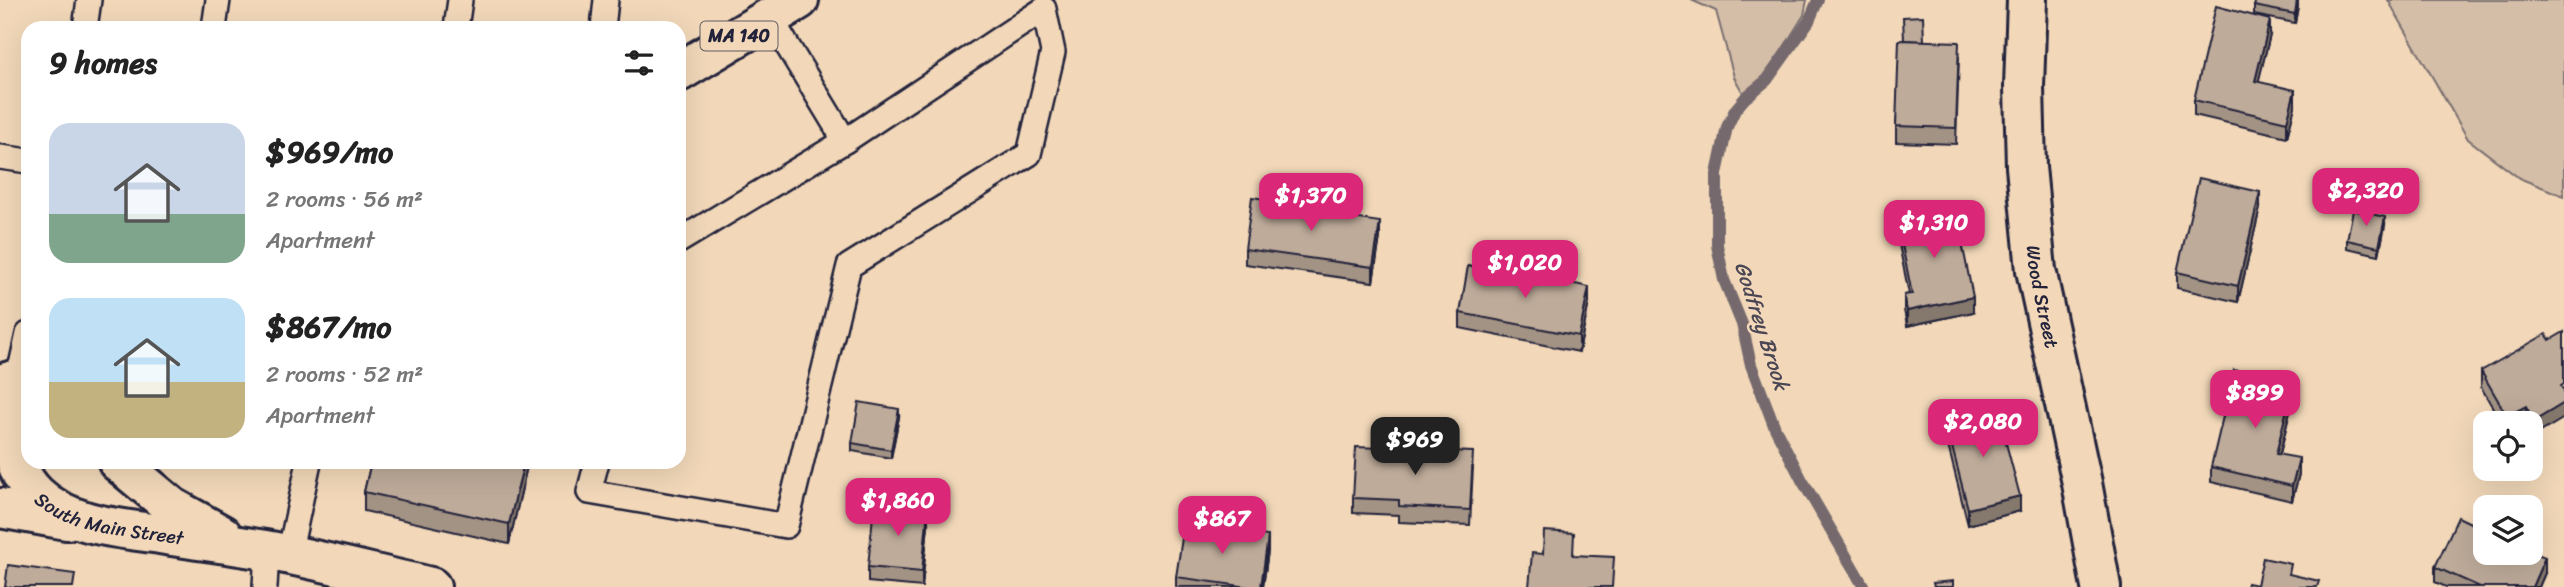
<!DOCTYPE html>
<meta charset="utf-8">
<style>
body{margin:0;font-family:Sriracha,sans-serif;background:#f6f6f6;color:#222;height:100vh;display:flex;flex-direction:column;font-size:26px;white-space:nowrap}
*{box-sizing:border-box;margin:0}
p{font-size:23px;color:#767676}
.icon{flex:none;width:38px;height:38px;fill:none;stroke:currentColor;stroke-width:2;stroke-linecap:round;stroke-linejoin:round}
.map{position:relative;flex:1;overflow:hidden}
.side{position:absolute;left:21px;top:21px;width:665px;height:448px;display:flex;flex-direction:column;background:#fff;border-radius:21px;box-shadow:0 7px 28px #0002}
.side>*{flex:none}
.tools{position:absolute;left:2473px;top:411px;display:grid;gap:14px}
.tools a{display:grid;place-items:center;width:70px;height:70px;border-radius:14px;background:#fff;box-shadow:0 7px 28px #0002;font-size:35px}
.price{position:absolute;translate:-50% -60px;padding:0 16px;border-radius:14px;background:#db2777;color:#fff;font-size:23px;line-height:46px;filter:drop-shadow(0 2px 4px #0008)}
.price::after{content:'';position:absolute;left:50%;top:42px;width:21px;height:16px;margin-left:-10px;background:inherit;clip-path:polygon(0 0,100% 0,50% 100%)}
.price.active{background:#222;color:#fff}
ul{padding:0;list-style:none}
li{display:flex;align-items:center;gap:21px;height:175px;padding:0 28px}
li span{display:grid;place-items:center;flex:none;width:196px;height:140px;border-radius:21px;color:#555}
li>.icon{margin-inline-start:auto}
span .icon{width:84px;height:84px;fill:#fffc;stroke-width:1}
li b{font-size:30px}
h2{display:flex;justify-content:space-between;align-items:center;height:84px;padding:0 28px;font-size:30px}
.map>svg:first-child{display:block}
.green{fill:#d4bea7;stroke:#7b7071;stroke-width:2}
.lines{fill:none;stroke-linecap:round;stroke-linejoin:round}
.stream{stroke:#74696d;stroke-width:12}
.service-casing{stroke:#22223b;stroke-width:28}
.minor-casing{stroke:#22223b;stroke-width:44}
.secondary-casing{stroke:#22223b;stroke-width:44}
.primary-casing{stroke:#22223b;stroke-width:44}
.service{stroke:#f2d8b9;stroke-width:23}
.minor{stroke:#f2d8b9;stroke-width:38}
.secondary{stroke:#f2d8b9;stroke-width:38}
.primary{stroke:#f2d8b9;stroke-width:38}
.wall{fill:#a39384;stroke:#22223b;stroke-width:2}
.shaded-wall{fill:#85786c;stroke:#22223b;stroke-width:2}
.building{fill:#beab9a;stroke:#22223b;stroke-width:2}
.labels{text-anchor:middle;stroke-width:5;stroke-linejoin:round;paint-order:stroke}
.shield{fill:#f2d8b9;stroke:#605961;stroke-width:2}
.shield-label{font-size:18px;font-weight:bold;fill:#22223b}
.street-label{font-size:19px;fill:#22223b;stroke:#f2d8b9}
.water-label{font-size:21px;font-style:italic;fill:#4b4654;stroke:#f2d8b9}
</style>
<div class="map">
<svg width="2564" height="587" viewBox="0 0 2564 587">
<rect width="100%" height="100%" fill="#f2d8b9"/>
<filter id="ink" filterUnits="userSpaceOnUse"><feTurbulence type="fractalNoise" baseFrequency=".0143" numOctaves="2"/><feDisplacementMap in="SourceGraphic" scale="14" xChannelSelector="R" yChannelSelector="G"/><feConvolveMatrix kernelMatrix="1 2 1 2 8 2 1 2 1" color-interpolation-filters="sRGB"/></filter>
<g filter="url(#ink)">
<g class="green">
<path d="M1691 0H1807L1804 15 1762 82 1743 93 1734 77 1716 11Z"/>
<path d="M2388 0H2564V196L2519 178 2468 139Z"/>
</g>
<g class="lines">
<path class="stream" d="M1818 0 1809 21 1767 80 1745 98 1735 110 1727 127 1717 174V245L1724 280 1742 324 1751 365 1775 428 1802 480 1864 587"/>
<g class="service-casing">
<g id="service">
<path d="M770 17 845 141"/>
<path d="M85 28 89 0"/>
<path d="M214 28 218 0"/>
<path d="M456 28 460 0"/>
<path d="M603 28 606 0"/>
<path d="M0 157 28 161"/>
<path d="M18 379 28 334"/>
<path d="M597 462 589 492 786 526 849 266 1029 154 1053 52 1044 9 845 141 679 241"/>
<path d="M289 555 309 462"/>
<path d="M265 587 267 551"/>
</g>
</g>
<g class="minor-casing">
<g id="minor">
<path id="s1" d="M2027 0 2024 87 2026 167 2036 270 2082 483 2101 587"/>
</g>
</g>
<g class="secondary-casing">
<g id="secondary">
<path id="s2" d="M18 379C11 419 4 462 36 494 69 526 118 528 160 534 195 540 230 544 265 550 321 560 376 575 431 587"/>
<path d="M118 462 172 507 222 535"/>
<path d="M0 508 67 520"/>
</g>
</g>
<g class="primary-casing">
<g id="primary">
<path d="M679 72 799 0"/>
<path d="M0 384 28 376"/>
</g>
</g>
<use href="#service" class="service"/>
<use href="#minor" class="minor"/>
<use href="#secondary" class="secondary"/>
<use href="#primary" class="primary"/>
</g>
<g class="wall">
<path d="M2254 6H2298L2295 23 2254 15Z"/>
<path d="M2270 35 2258 82 2295 106 2287 137 2194 115V100Z"/>
<path d="M1904 40 1924 41 1959 57 1956 144 1896 142V126Z"/>
<path d="M2260 208 2238 302 2177 288V272Z"/>
<path d="M1332 215 1380 237 1373 282 1245 264V249Z"/>
<path d="M1897 220 1973 312 1907 326 1904 310V295L1909 294 1897 235Z"/>
<path d="M2385 225 2379 255 2347 248V240Z"/>
<path d="M1589 302 1579 352 1460 328V313Z"/>
<path d="M2550 340 2534 436 2530 429V424H2527L2526 421 2521 424H2502L2481 387V371Z"/>
<path d="M2293 399 2280 454 2299 474 2292 501 2211 482V467Z"/>
<path d="M899 417 891 458 852 451V443Z"/>
<path d="M1946 423 2020 511 1968 525 1946 438Z"/>
<path d="M371 462H528L509 544 364 511V492Z"/>
<path d="M1473 467 1470 525 1399 522V515L1353 513V498Z"/>
<path d="M928 525 922 587 868 582V567Z"/>
<path d="M1194 526 1210 528 1268 551 1263 587H1176V577Z"/>
<path d="M2435 567 2545 573 2539 587H2446L2435 582Z"/>
</g>
<g class="shaded-wall">
<path d="M2298 0V6L2295 23V14Z"/>
<path d="M2270 20V35L2255 96V81Z"/>
<path d="M2295 90V106L2287 137V122Z"/>
<path d="M2260 192V208L2238 302V286Z"/>
<path d="M2385 217V225L2379 255V247Z"/>
<path d="M1380 222V237L1373 282V267Z"/>
<path d="M1589 287V302L1579 352V336Z"/>
<path d="M1973 297V312L1907 326V311Z"/>
<path d="M2293 384V399L2276 469V454Z"/>
<path d="M2564 403V418L2534 436V421Z"/>
<path d="M2526 406V421L2521 424H2507V416Z"/>
<path d="M899 409V417L891 458V450Z"/>
<path d="M2299 458V474L2292 501V486Z"/>
<path d="M524 462H528L509 544V524Z"/>
<path d="M2020 496V511L1968 525V509Z"/>
<path d="M928 510V525L922 587V572Z"/>
<path d="M1268 536V551L1263 587H1261Z"/>
<path d="M2545 557V573L2539 587H2532Z"/>
</g>
<g class="building">
<path d="M2256 0H2297L2295 14 2254 6Z"/>
<path d="M2216 6 2270 20 2255 81 2295 90 2287 122 2194 100Z"/>
<path d="M1923 16 1924 41 1904 40 1903 17Z"/>
<path d="M1899 40 1959 42 1956 128 1896 126Z"/>
<path d="M2199 178 2260 192 2238 286 2177 272Z"/>
<path d="M1252 197 1332 209V215L1380 222 1373 267 1245 249Z"/>
<path d="M1955 208 1973 297 1907 311 1904 295 1912 294 1897 220Z"/>
<path d="M2353 210 2385 217 2379 247 2347 240Z"/>
<path d="M1468 266 1514 277 1515 271 1589 287 1579 336 1460 313Z"/>
<path d="M2564 332V384L2561 386 2564 391V403L2534 421 2526 406 2507 416 2481 371 2546 334 2550 340Z"/>
<path d="M2234 370 2293 384 2276 454 2299 458 2292 486 2211 467Z"/>
<path d="M859 402 899 409 891 450 852 443Z"/>
<path d="M1997 409 2020 496 1968 509 1946 423Z"/>
<path d="M1356 447 1473 452 1470 510 1399 506V500L1353 498Z"/>
<path d="M371 462H524L509 524 364 492Z"/>
<path d="M874 505 928 510 922 572 868 567Z"/>
<path d="M1196 516 1210 518 1208 528 1268 536 1261 587H1249L1176 577 1184 525 1194 526Z"/>
<path d="M2458 517 2485 530V553H2530V551L2545 557 2532 587H2480L2435 567Z"/>
<path d="M1544 531 1574 533 1573 555 1614 557 1612 587H1529L1532 553 1543 554Z"/>
<path d="M2263 558 2291 564 2289 574 2319 581 2317 587H2318H2246L2247 583 2257 585Z"/>
<path d="M8 565 75 574 73 587H5Z"/>
<path d="M1953 581V587H1934L1933 583Z"/>
</g>
</g>
<g class="labels">
<rect class="shield" x="700.5" y="21.5" width="77" height="29" rx="5"/>
<g class="shield-label">
<text x="739" y="42">MA 140</text>
</g>
<g class="street-label">
<text dy="7" stroke="none"><textPath href="#s1" startOffset="298">Wood Street</textPath></text>
<text dy="7" stroke="none"><textPath href="#s2" startOffset="201">South Main Street</textPath></text>
</g>
<g class="water-label">
<text transform="translate(1762 326) rotate(72)" y="7">Godfrey Brook</text>
</g>
</g>
</svg>
<div class="tools">
<a><svg class="icon" aria-label="locate" viewBox="0 0 24 24"><circle cx="12" cy="12" r="6"/><path d="M12 2v4M12 18v4M2 12h4M18 12h4"/></svg></a>
<a><svg class="icon" aria-label="layers" viewBox="0 0 24 24"><path d="M12 4l9 5-9 5-9-5zM3 14l9 5 9-5"/></svg></a>
</div>
<b class="price" style="left:2366px;top:228px">$2,320</b>
<b class="price" style="left:1311px;top:233px">$1,370</b>
<b class="price" style="left:1934px;top:260px">$1,310</b>
<b class="price" style="left:1525px;top:300px">$1,020</b>
<b class="price" style="left:2255px;top:430px">$899</b>
<b class="price" style="left:1983px;top:459px">$2,080</b>
<b class="price active" style="left:1415px;top:477px">$969</b>
<b class="price" style="left:898px;top:538px">$1,860</b>
<b class="price" style="left:1222px;top:556px">$867</b>
<section class="side">
<h2>9 homes<svg class="icon" aria-label="filters" viewBox="0 0 24 24"><path d="M4 7h16M4 17h16"/><circle cx="9" cy="7" r="2"/><circle cx="15" cy="17" r="2"/></svg></h2>
<ul>
<li><span style="background:linear-gradient(#c9d6e8 65%,#7fa58c 0)"><svg class="icon" aria-label="home" viewBox="0 0 24 24"><path d="M3 11l9-7 9 7M6 9v11h12V9"/></svg></span><div><b>$969/mo</b><p>2 rooms · 56 m²</p><p>Apartment</p></div></li>
<li><span style="background:linear-gradient(#bfe0f5 60%,#c2b280 0)"><svg class="icon" aria-label="home" viewBox="0 0 24 24"><path d="M3 11l9-7 9 7M6 9v11h12V9"/></svg></span><div><b>$867/mo</b><p>2 rooms · 52 m²</p><p>Apartment</p></div></li>
</ul>
</section>
</div>
